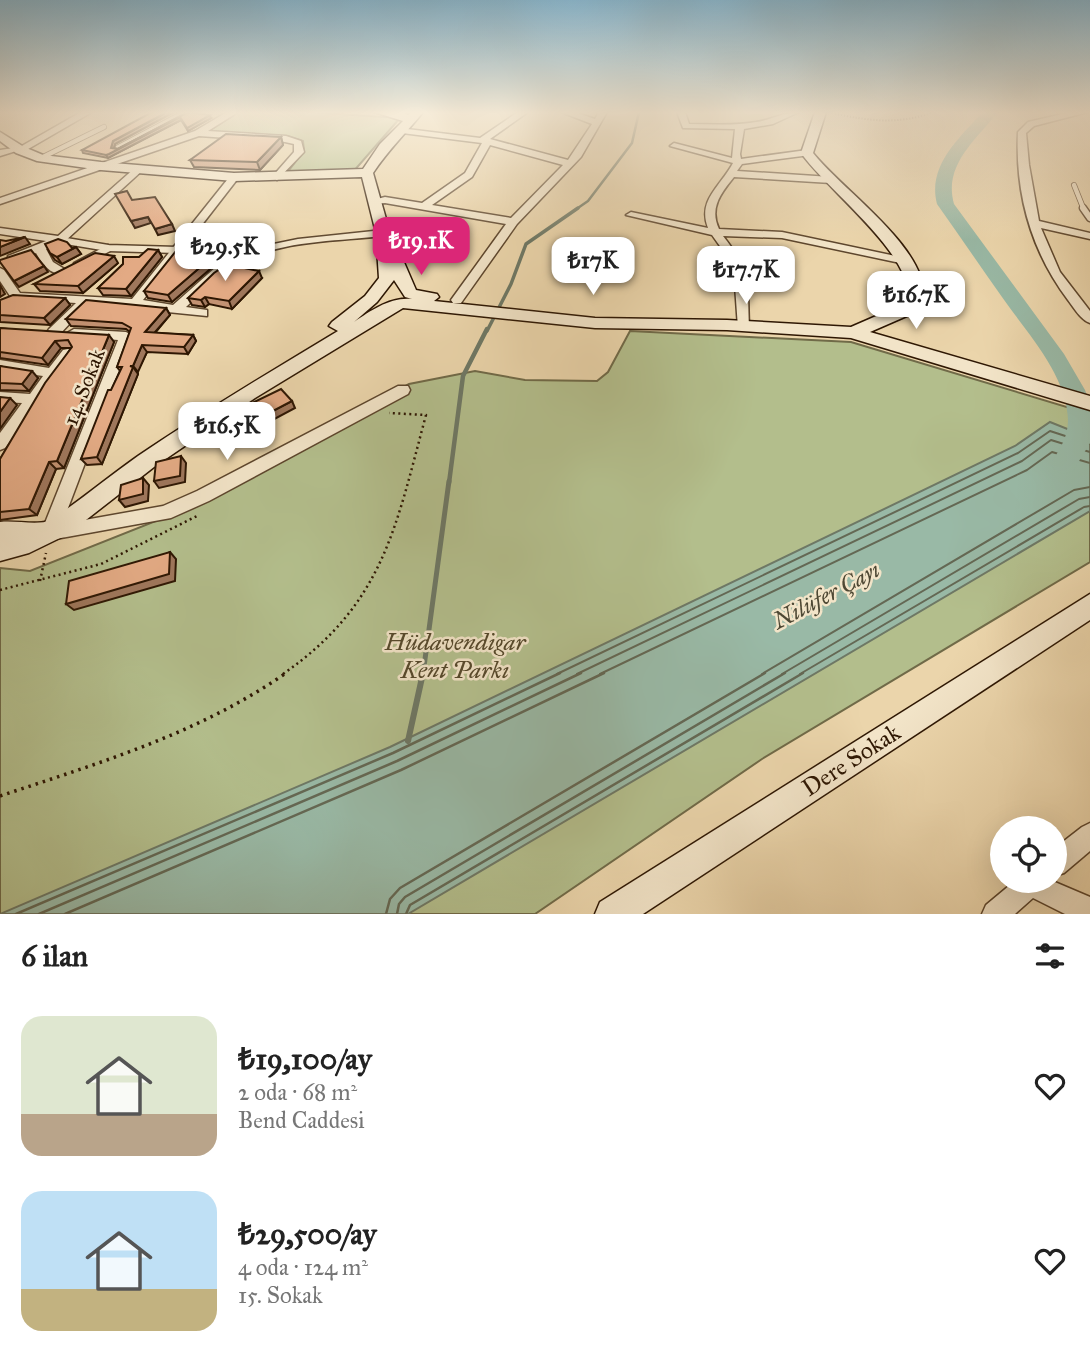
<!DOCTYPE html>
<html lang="tr">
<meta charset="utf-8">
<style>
body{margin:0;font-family:"IM FELL Great Primer",serif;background:#f2f2f2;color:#222;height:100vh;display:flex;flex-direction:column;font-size:26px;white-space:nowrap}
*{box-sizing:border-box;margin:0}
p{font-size:23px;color:#767676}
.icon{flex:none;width:38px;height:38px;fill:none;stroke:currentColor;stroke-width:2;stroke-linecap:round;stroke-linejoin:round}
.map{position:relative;height:914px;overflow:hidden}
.details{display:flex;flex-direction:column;background:#fff;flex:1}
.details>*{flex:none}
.controls{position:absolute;left:990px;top:816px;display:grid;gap:14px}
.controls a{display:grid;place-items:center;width:77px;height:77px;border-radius:50%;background:#fff;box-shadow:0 7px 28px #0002;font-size:35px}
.price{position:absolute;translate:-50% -60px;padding:0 16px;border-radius:14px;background:#fff;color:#222;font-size:23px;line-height:46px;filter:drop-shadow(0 2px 4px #0008)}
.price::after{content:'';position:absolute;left:50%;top:42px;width:21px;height:16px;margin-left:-10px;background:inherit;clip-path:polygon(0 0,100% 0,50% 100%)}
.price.active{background:#db2777;color:#fff}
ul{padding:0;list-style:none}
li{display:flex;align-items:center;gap:21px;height:175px;padding:0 21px}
li span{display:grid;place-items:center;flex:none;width:196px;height:140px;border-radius:21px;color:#555}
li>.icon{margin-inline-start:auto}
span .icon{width:84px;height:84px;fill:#fffc;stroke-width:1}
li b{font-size:30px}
h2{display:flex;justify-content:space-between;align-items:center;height:84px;padding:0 21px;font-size:30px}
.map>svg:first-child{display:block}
.green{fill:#b3be8c;stroke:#706a48;stroke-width:2}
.water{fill:#99b9a6;stroke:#6e7865;stroke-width:2}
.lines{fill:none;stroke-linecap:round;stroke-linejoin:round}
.shore-far1{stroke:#646854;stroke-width:2}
.shore{stroke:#646854;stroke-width:2.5}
.stream-far4{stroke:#6e7865;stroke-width:2.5}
.stream-far3{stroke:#6e7865;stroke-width:3.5}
.stream-far2{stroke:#6e7865;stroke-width:4.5}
.stream-far1{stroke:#6e7865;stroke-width:5}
.stream{stroke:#6e7865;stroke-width:6}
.river{fill:#99b9a6;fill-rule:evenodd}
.lane-far1-casing{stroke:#5d462d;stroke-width:6}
.lane-casing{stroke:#5d462d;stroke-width:9}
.street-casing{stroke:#5d462d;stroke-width:3}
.secondary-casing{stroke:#2e1703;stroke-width:3}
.path-far2{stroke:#2e1703;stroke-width:2;stroke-dasharray:1 2;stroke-linecap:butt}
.path-far1{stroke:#2e1703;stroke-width:2.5;stroke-dasharray:2 3.5;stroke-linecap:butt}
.path{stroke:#2e1703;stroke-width:3.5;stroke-dasharray:2.5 5;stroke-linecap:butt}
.lane-far1{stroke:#f2e4c8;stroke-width:4.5}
.lane{stroke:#f2e4c8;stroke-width:6}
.street{fill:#f2e4c8;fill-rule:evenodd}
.secondary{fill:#f2e4c8;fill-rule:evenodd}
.wall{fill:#c39272;stroke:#2e1703;stroke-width:2}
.shaded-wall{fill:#9f775c;stroke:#2e1703;stroke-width:2}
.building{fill:#e3aa84;stroke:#2e1703;stroke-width:2}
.labels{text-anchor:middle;stroke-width:5;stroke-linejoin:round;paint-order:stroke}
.street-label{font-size:21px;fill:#2e1703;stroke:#f2e4c8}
.water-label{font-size:23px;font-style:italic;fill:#4e4834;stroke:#f2e4c8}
.near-park-label{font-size:24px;font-style:italic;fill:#56492c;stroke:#f2e4c8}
.near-street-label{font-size:24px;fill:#2e1703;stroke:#f2e4c8}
</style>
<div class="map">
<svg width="1090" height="914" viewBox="0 0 1090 914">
<rect width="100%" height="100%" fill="#ebd5ab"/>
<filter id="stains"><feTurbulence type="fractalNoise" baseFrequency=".00286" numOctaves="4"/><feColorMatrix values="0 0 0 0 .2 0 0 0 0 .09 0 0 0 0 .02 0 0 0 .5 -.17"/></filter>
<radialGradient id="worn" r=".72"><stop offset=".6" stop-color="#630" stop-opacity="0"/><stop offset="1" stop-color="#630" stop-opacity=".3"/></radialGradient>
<g class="green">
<path d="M239 112H308L400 118 353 172 286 174 304 151 303 141 288 136 207 132Z"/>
<path d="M630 331 851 342 1090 414V562L762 759 535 914H0V568L30 571 191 507 409 384 475 371 525 380 597 381 608 372Z"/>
</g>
<path class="water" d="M1050 422 1090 438V511L408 914H0L390 747 1015 446Z"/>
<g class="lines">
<g class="shore-far1">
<path d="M557 674 1018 453 1050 431 1090 444"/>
<path d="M577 674 1022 461 1051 440 1090 452"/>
<path d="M600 674 1027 470 1052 452 1090 463"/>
<path d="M762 674 1074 490 1090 487"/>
<path d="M782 674 1079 499 1090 497"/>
<path d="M800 674 1084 507 1090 506"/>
</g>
<g class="shore">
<path d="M16 914 393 753 560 673"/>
<path d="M39 914 397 761 581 673"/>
<path d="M65 914 401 770 604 673"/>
<path d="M386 914 390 899 400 888 765 673"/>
<path d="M397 914 399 904 405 897 785 673"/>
<path d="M406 914 410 905 803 673"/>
</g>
<path class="stream-far4" d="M575 210 588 201 632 143 639 112"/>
<path class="stream-far3" d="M487 331 511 284 526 244 578 208"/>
<path class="stream-far2" d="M449 483 463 376 487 329"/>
<path class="stream-far1" d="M423 674 449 481"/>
<path class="stream" d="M408 741 423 673"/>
<path class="river" d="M983 112H998C976 140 943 165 954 204L1064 354 1085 390 1090 403V443L1073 471 1064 474 1055 471 1051 464C1059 449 1068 439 1068 420 1067 375 1027 333 1002 297 980 266 959 235 937 204 927 166 959 138 983 112Z"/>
<g class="lane-far1-casing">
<g id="lane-far1">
<path d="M117 148 185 112"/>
<path d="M41 158 104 127"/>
<path d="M1074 185 1084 210"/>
</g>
</g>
<g class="lane-casing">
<g id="lane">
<path d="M1083 208 1090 218"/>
<path d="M60 240 108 248 177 250"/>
</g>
</g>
<g class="street-casing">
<g id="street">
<path d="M81 112H92L23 152 16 151 0 156V150L20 147Z"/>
<path d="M227 112H238L208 131 286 136 301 141 304 152 277 180 272 177 294 152V144L285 142 199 136 0 204V198L195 131Z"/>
<path d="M518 112H528L490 139 568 160 592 124 561 112H574L595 119 599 112H607L581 157 517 224 461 303H453L451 300 506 224 385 203 374 204 369 201 385 197 422 203 465 173 482 143 402 133 398 130 399 128 480 138ZM490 145 563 165 511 218 432 205 472 177Z"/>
<path d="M677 112H685L689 124C711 124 734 126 756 122 771 120 784 112 799 112L773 124 744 129 740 154 741 159 807 150 812 153 810 155 742 164 737 171 831 177 836 180 831 183 734 177C721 193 709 208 719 229L782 232 905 258 911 261 905 264 782 238 723 236C752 273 747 280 749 325L748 328H738L734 271 727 256 712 235 626 215 631 212 708 228C697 200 721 186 733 163L670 146 674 143 732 158 735 129 683 128Z"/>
<path d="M1071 112H1088L1034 126 1026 133 1029 165 1039 221 1090 233V239L1041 228 1060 272 1090 311V323C1081 320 1074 308 1068 300 1031 251 1015 193 1018 132L1028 122Z"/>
<path d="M136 167 144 169 64 242 46 249 53 262 66 270V274C51 276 43 265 36 253L16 260H8V256L46 241 0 234V228L58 236Z"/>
<path d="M234 174 239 177 194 235 259 247 298 239 383 230 388 233 383 236C331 242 271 240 226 270 211 280 199 295 186 307L207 310V316L88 304 59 335 54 336 47 332 49 329 76 303 12 299 0 281V268L4 270 20 293 132 299 231 175ZM190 241 245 252 216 267 173 305 143 300Z"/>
<path d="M108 245 114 248 112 250 84 265 74 263Z"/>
<path d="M74 329 126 332 133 336 62 524 163 506 197 491 398 386H408L410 390 408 394 209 501 171 518 50 540 44 538 41 533 118 340 69 336 67 333Z"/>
<path d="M68 349 73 350 75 353 73 356 5 448 0 450V433L22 403 0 402V392L30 394 43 376 0 370V360L49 368 63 350Z"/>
<path d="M1090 823V851L1064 873 1055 876V848L1082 827Z"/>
<path d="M1016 880H1050L1090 897V914H1065L1033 898 1015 914H982L986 905Z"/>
</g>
</g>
<g class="secondary-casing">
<g id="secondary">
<path d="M374 112H402L408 115 411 112H423C408 131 388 150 373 173L390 233 392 249 400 253 416 290 437 294 439 297 434 301 595 318 727 320 851 327 897 307 908 298C912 253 827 190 801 153L815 112H826L813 153C843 191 928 248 924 299L909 315 870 332 1090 396V410L851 338 727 330 595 328 403 308 255 398 154 467 68 534 29 553 0 561V522C16 520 38 526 51 520 81 500 108 477 138 456 203 412 270 372 338 331L329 326 332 322 365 296 379 278 376 233 362 177 234 181 101 170 37 161 16 153 0 141V132L24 147 43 155 101 162 234 173 363 169 380 144 403 121ZM394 280 405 297 412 299C390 297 372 310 354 322L377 302Z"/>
<path d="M1090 594V620L643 914H595L600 902Z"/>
</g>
</g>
<path class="path-far2" d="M832 113C869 121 898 125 934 112"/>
<g class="path-far1">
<path d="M40 581 46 553"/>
<path d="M0 590 101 564 199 515"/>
<path d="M283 674C384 604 396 526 426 415L389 413"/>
</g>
<path class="path" d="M0 796C99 763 200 733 286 673"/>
<use href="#lane-far1" class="lane-far1"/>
<use href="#lane" class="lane"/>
<use href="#street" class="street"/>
<use href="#secondary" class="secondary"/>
</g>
<g class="wall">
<path d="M188 112 211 118 188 131 181 120 108 158 83 153 82 150 115 144 114 148 118 149Z"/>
<path d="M281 137 283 145 260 170 194 167 190 160Z"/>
<path d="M76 247 81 254 62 264 55 260 50 253Z"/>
<path d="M158 250 162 257 131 296 103 295 98 288 123 264Z"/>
<path d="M208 252 204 255 212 257 216 264 172 302 148 298 144 291Z"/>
<path d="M118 263 83 293 40 291 34 284Z"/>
<path d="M241 265 242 268 262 278 232 309 209 304 205 307 192 305 188 298Z"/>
<path d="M65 298 70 305 50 325 0 322V300Z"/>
<path d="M166 308 170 315 155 333 193 335 196 341 188 354 147 352 137 372 138 374 102 464 87 465 81 459 120 371 117 367 130 332 126 329 71 326 66 319Z"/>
<path d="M0 328 114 342 64 468 56 469 37 515 0 520V459L71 348H61L48 365 0 358Z"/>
<path d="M0 366 38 378 29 391 0 390Z"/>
</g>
<g class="shaded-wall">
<path d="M167 112H174L115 144 113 151 111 148 113 141Z"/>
<path d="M210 115 211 118 188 131 187 128Z"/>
<path d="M180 117 181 120 108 158 106 155Z"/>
<path d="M281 137 283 145 260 170 257 162Z"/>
<path d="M148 217 151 223 135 228 131 221Z"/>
<path d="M172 224 175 231 158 235 155 229Z"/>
<path d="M25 237 30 244 0 256V247Z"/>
<path d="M204 245 208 252 198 260 195 253Z"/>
<path d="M76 247 81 254 62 264 57 257Z"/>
<path d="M158 250 162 257 131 296 126 289Z"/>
<path d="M114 256 118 263 83 293 78 286Z"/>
<path d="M212 257 216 264 172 302 168 295Z"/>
<path d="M44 266 48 272 19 287 14 281Z"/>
<path d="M259 271 262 278 232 309 229 301Z"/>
<path d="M0 285 5 294 0 297Z"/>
<path d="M205 297 209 304 205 307 201 300Z"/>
<path d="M65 298 70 305 50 325 44 318Z"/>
<path d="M166 308 170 315 149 339 145 332Z"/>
<path d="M109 335 114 342 64 468 57 461Z"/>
<path d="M193 335 196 341 188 354 184 347Z"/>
<path d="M55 341 61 348 48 365 42 358Z"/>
<path d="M142 345 147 352 138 372 133 366Z"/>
<path d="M133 367 138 374 102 464 97 457Z"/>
<path d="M32 371 38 378 29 391 22 384Z"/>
<path d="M10 398 17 405 0 429V412Z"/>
<path d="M292 401 295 408 248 433 244 426Z"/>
<path d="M181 456 186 463 185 482 159 488 154 481Z"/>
<path d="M49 462 56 469 37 515 29 509Z"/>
<path d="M143 478 149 485 148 501 125 507 119 500Z"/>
<path d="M170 552 176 559 175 581 74 610 66 604Z"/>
</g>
<g class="building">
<path d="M152 112H167L113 141 111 148 118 149 188 112 210 115 187 128 180 117 109 154 106 155 82 150Z"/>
<path d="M226 134 281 137 257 162 190 160Z"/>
<path d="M127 191 132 200 155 197 172 224 155 229 148 217 131 221 115 194Z"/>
<path d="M25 237 0 247V240L6 241Z"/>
<path d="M58 239 67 242 72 248 76 247 57 257 50 253 45 244Z"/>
<path d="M184 241 204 245 195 253 212 257 168 295 144 291Z"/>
<path d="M148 249 158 250 126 289 98 288 123 264V257H139Z"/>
<path d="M31 250 44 266 14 281 0 262V260Z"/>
<path d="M95 253 114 256 78 286 34 284Z"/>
<path d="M230 262 241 265 239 267 259 271 229 301 205 297 201 300 188 298 214 273Z"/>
<path d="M13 295 65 298 44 318 0 315V300Z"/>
<path d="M86 300 166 308 145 332 193 335 184 347 142 345 133 366H130L133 367 97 457 81 459 108 390H111L122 367H117L131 328 122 323 66 319Z"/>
<path d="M0 328 109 335 57 461 49 462 29 509 0 512V459L45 383 72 347 68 340 55 341 42 358 0 352Z"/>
<path d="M0 366 32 371 22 384 0 383Z"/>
<path d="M281 389 292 401 244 426 234 412Z"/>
<path d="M0 397 10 398 0 412Z"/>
<path d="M181 456 180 476 154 481 156 462Z"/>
<path d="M143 478V494L119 500 121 485Z"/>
<path d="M170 552 169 574 66 604 69 581Z"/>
</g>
<linearGradient id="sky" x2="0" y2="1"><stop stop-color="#88b6ce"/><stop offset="0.47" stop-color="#f6ecd9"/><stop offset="1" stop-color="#f6ecd9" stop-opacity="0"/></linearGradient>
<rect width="1090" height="240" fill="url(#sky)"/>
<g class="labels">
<g class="street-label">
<text transform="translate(84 387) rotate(-69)" y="7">14. Sokak</text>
</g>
<g class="water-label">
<text transform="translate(826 595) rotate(-28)" y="8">Nilüfer Çayı</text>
</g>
<g class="near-park-label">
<text x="455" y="650">Hüdavendigar<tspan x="455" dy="28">Kent Parkı</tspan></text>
</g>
<g class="near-street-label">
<text transform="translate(851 760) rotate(-33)" y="8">Dere Sokak</text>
</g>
</g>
<rect width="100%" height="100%" filter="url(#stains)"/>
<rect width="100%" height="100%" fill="url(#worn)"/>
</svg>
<div class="controls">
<a><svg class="icon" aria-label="locate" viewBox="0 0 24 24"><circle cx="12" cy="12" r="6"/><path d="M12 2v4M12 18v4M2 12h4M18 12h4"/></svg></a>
</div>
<b class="price active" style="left:421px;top:277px">₺19.1K</b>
<b class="price" style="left:225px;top:283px">₺29.5K</b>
<b class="price" style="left:593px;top:297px">₺17K</b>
<b class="price" style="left:746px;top:306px">₺17.7K</b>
<b class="price" style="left:916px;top:331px">₺16.7K</b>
<b class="price" style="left:227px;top:462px">₺16.5K</b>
</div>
<section class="details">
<h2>6 ilan<svg class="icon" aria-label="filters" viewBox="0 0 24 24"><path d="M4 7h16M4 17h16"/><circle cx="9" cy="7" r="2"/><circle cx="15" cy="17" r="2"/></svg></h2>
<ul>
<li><span style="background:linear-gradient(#dfe7d0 70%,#b9a48a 0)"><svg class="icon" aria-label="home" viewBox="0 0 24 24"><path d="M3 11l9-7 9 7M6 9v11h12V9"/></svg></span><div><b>₺19,100/ay</b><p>2 oda · 68 m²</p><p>Bend Caddesi</p></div><svg class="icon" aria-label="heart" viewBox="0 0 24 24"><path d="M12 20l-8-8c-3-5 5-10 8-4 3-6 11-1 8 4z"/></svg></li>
<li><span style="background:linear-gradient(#bfe0f5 70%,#c2b280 0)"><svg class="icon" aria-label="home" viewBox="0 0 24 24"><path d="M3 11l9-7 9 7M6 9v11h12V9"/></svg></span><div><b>₺29,500/ay</b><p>4 oda · 124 m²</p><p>15. Sokak</p></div><svg class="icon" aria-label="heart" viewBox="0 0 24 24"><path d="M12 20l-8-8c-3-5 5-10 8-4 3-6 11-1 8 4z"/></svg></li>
</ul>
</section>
